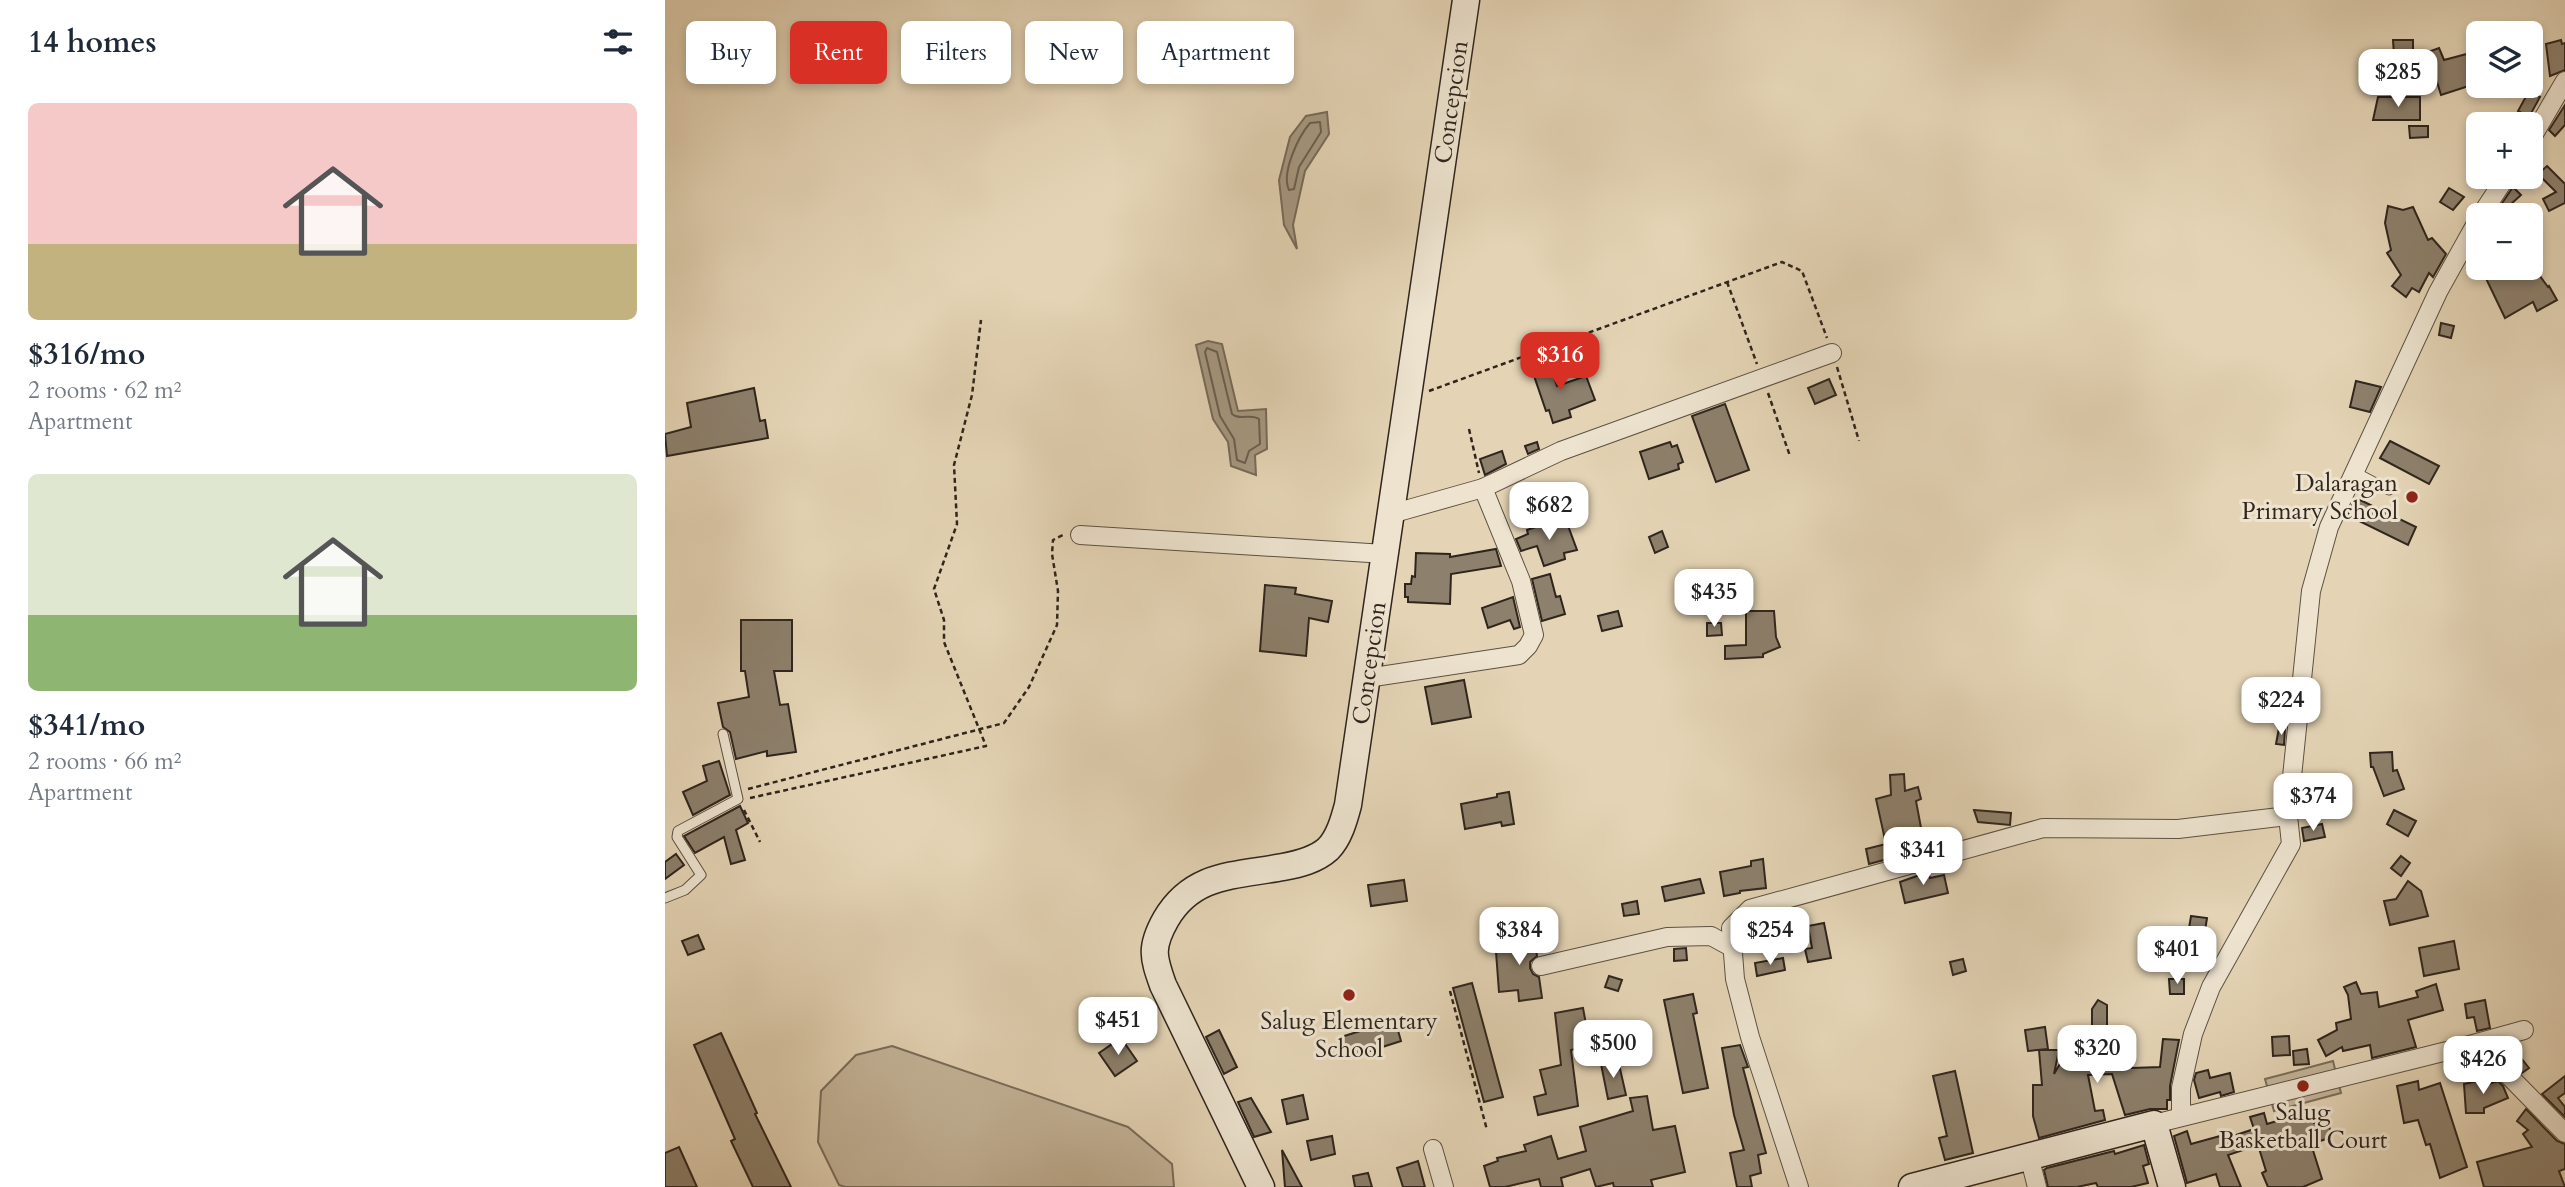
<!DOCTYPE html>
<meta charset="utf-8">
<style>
body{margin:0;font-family:Cardo,serif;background:#f6f6f7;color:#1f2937;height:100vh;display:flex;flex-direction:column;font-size:26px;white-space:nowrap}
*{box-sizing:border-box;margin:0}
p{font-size:23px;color:#747a83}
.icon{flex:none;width:38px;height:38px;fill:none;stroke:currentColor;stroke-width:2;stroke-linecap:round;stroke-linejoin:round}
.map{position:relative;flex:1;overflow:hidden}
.details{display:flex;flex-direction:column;background:#fff;width:665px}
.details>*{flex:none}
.hud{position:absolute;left:21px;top:21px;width:665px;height:63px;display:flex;gap:14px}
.controls{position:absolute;left:1801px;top:21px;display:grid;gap:14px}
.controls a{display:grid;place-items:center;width:77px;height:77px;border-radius:10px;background:#fff;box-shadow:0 4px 10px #0003;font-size:35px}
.price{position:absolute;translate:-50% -60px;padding:0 16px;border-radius:14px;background:#fff;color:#222;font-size:23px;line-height:46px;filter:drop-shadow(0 2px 4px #0008)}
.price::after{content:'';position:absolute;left:50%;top:42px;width:21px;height:16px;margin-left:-10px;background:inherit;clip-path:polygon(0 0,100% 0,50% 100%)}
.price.selected{background:#d93025;color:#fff}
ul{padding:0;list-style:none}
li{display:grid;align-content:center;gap:14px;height:371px;padding:0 28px}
li span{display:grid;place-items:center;height:217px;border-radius:10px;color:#555}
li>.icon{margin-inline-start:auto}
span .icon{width:126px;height:126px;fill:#fffc;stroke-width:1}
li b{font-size:30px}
h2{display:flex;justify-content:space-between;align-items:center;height:84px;padding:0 28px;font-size:30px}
.pill{padding:0 24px;border-radius:10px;background:#fff;box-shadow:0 4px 10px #0003;font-size:24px;line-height:63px}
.pill.selected{background:#d93025;color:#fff}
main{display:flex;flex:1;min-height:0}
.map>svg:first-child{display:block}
.green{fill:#c5b69b;stroke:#7a6e5c;stroke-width:2}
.water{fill:#a69881;stroke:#766a59;stroke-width:2}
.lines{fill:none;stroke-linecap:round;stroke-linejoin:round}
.shore{stroke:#6a5e4f;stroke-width:2}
.building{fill:#8d806c;stroke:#2f251d;stroke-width:2}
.lane-casing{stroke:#5c5143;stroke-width:11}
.street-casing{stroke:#5c5143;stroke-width:20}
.secondary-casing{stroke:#2f251d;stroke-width:29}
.path{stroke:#2f251d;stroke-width:2.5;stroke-dasharray:5 3.5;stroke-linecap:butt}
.lane{stroke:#ede3cf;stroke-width:9}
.street{stroke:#ede3cf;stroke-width:18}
.secondary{stroke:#ede3cf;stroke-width:26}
.poi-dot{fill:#8f2418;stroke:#ede3cf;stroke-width:2.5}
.labels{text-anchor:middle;stroke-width:6;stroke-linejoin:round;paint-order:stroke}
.street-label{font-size:24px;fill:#2f251d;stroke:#ede3cf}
.poi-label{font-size:24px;fill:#2f251d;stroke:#ede3cf}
</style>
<main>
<section class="details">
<h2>14 homes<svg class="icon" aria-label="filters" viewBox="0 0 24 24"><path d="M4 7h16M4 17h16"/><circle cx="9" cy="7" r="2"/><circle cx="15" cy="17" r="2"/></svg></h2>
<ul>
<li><span style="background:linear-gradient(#f6c9c9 65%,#c2b280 0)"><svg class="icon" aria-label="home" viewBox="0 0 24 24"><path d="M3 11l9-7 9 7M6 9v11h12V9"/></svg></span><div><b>$316/mo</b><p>2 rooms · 62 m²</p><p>Apartment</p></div></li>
<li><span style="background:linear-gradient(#dfe7d0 65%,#8fb573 0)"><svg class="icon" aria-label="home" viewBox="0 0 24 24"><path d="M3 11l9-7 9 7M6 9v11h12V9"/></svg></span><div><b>$341/mo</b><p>2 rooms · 66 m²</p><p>Apartment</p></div></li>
</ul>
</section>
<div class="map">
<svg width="1900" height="1187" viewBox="0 0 1900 1187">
<rect width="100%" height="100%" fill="#e4d4b5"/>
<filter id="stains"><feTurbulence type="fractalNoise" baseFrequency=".00286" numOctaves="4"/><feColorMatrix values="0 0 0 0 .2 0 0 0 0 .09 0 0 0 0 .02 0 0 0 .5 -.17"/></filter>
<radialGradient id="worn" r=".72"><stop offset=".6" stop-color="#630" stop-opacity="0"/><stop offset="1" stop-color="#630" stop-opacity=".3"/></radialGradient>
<g class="green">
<path d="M227 1046 463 1127 507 1164 509 1187H180L174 1185 153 1142 156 1091 191 1055Z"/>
<path d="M1668 1061 1676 1093 1609 1111 1600 1079Z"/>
</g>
<g class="water">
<path d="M662 112 664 134 640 171 628 225 632 249 619 225 614 180 625 137 641 116Z"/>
<path d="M543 341 557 344 573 411 601 409 602 449 590 455 591 475 566 466 563 442 548 419 531 345Z"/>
</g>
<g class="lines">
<g class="shore">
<path d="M655 122 656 132 634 167 629 189 624 190C616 173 633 137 645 123Z"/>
<path d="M542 348 552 352 567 414C575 421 586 413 594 419L595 444 584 451 580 463 572 460 569 439 555 416 540 352Z"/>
</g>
</g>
<g class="building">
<path d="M1728 40H1748V58L1755 55V71L1707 69 1711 51 1729 55Z"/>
<path d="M1896 40 1897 44 1900 43V70L1885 76 1881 44Z"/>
<path d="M1774 48 1779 60 1809 52 1813 67V83L1776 95 1763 52Z"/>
<path d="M1864 91 1875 97 1864 117 1853 111Z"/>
<path d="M1713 97H1755V120H1708Z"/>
<path d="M1900 105V125L1890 136 1884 130Z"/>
<path d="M1744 126H1763V137L1745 138Z"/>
<path d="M1882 166 1900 184V203L1884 211 1878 199 1891 192 1873 174Z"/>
<path d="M1848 187 1856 195 1834 215H1829Z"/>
<path d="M1784 188 1799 197 1788 210 1775 202Z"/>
<path d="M1723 206 1738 210 1748 207 1763 240 1767 238 1781 254 1768 277 1764 273 1754 292 1747 288 1741 297 1727 286 1736 275 1722 253 1726 250 1720 223Z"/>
<path d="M1816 268H1869L1883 287 1884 286 1892 300 1872 311 1868 302 1840 318Z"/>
<path d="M1776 323 1789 326 1786 338 1774 335Z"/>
<path d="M882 358 892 386 921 376 930 400 904 410 906 417 888 423 884 410 881 411 865 364Z"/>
<path d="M1164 379 1171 395 1150 404 1143 388Z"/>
<path d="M1691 381 1716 387 1705 412 1685 407Z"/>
<path d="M89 388 95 421 100 420 103 438 2 456 0 434 26 427 22 403Z"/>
<path d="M1060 404 1084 470 1051 482 1027 416Z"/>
<path d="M1725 441 1774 466 1764 484 1715 458Z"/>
<path d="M872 442 874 449 863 454 860 446Z"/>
<path d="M1005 442 1007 447 1012 445 1018 462 1013 464 1014 469 984 479 975 452Z"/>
<path d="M837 451 841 464 820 475 815 459Z"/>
<path d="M1691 498 1751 527 1743 545 1682 515Z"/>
<path d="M882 523 884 529 902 523 912 550 899 553 900 559 879 566 872 546 856 551 851 539 863 534 862 530Z"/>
<path d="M997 531 1003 547 990 553 984 537Z"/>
<path d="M831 549 836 566 786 574 785 604 743 602V597H740V584H746L747 576 750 577 751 553 785 554V557Z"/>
<path d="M885 574 891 597 895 596 900 614 877 621 867 579Z"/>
<path d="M600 585 631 588 630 594 667 601 663 622 644 618 641 656 595 651Z"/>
<path d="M848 597 855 627 849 629 845 620 823 628 817 608Z"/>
<path d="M953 611 957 626 937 631 933 616Z"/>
<path d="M1081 611H1109L1111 637 1115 647 1098 654V657L1060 659V646L1081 645Z"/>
<path d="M76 620H127V671H109L115 705 123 704 131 752 102 756V751L71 759 65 732 58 727 53 703 84 697 80 671H76Z"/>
<path d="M1042 623H1056L1057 635 1042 636Z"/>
<path d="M799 680 806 717 767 724 760 687Z"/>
<path d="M1614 728 1620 729 1619 745 1611 744Z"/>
<path d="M1727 752 1728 771 1732 770 1739 789 1719 796 1708 767H1706L1705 753Z"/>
<path d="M54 761 65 795 28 815 18 792 42 781 38 766Z"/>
<path d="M1239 774 1240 791 1253 787 1256 799 1251 801 1260 849 1204 864 1201 849 1221 844 1211 799 1226 795 1225 775Z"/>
<path d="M844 792 849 824 837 826 836 822 800 829 796 804 832 797V794Z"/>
<path d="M75 806 83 823 71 830 80 860 66 864 59 837 30 853 19 836Z"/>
<path d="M1309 810 1346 813 1345 825 1313 822Z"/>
<path d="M1729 810 1751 821 1743 836 1722 824Z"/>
<path d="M1657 824 1660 837 1639 841 1637 828Z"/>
<path d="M11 854 19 865 0 879V862Z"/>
<path d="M1736 856 1745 863 1736 876 1726 868Z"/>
<path d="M1098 859 1101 888 1075 891V893L1059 896 1055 872 1086 866V861Z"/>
<path d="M1263 872 1265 878 1279 875 1283 893 1240 903 1235 882Z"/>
<path d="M1035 879 1039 893 1000 901 997 887Z"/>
<path d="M739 880 742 901 706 906 703 885Z"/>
<path d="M1743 881 1756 891 1763 916 1725 925 1719 901 1731 899Z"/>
<path d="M972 901 974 914 959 916 957 904Z"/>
<path d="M1526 916 1542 918 1539 937 1532 936 1520 953Z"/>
<path d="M1159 923 1166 958 1143 962 1140 949 1147 948 1143 926Z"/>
<path d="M868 928 872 956 865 962V968L868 974 874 977 877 998 854 1001 853 990 834 992 831 952 849 950 846 931Z"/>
<path d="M33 935 39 949 23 955 17 941Z"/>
<path d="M1789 941 1794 969 1759 976 1754 948Z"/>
<path d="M1021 948 1022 960 1009 961V949Z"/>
<path d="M1118 958 1120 970 1092 976 1090 963Z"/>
<path d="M1298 959 1301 971 1288 975 1285 962Z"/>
<path d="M944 976 957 980 953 991 940 987Z"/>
<path d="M1504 979H1519V994H1505Z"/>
<path d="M1691 982 1696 994 1712 992 1714 1007 1753 997 1751 991 1771 984 1778 1010 1743 1020 1751 1047 1707 1058 1705 1045 1678 1051 1677 1047 1661 1056 1653 1040 1672 1030 1671 1023 1686 1019 1683 995 1679 987Z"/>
<path d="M807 983 838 1097 819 1102 788 988Z"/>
<path d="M1028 994 1032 1013 1028 1014 1043 1088 1018 1093 999 1000Z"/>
<path d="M1433 1000 1442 1005V1035L1427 1032V1009Z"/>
<path d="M1820 1000 1825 1028 1812 1031 1809 1017 1802 1018 1800 1004Z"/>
<path d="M918 1008 925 1046 906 1050 913 1106 873 1115 869 1097 881 1094 875 1070 896 1065 890 1013Z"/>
<path d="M730 1020 736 1041 680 1059 673 1038Z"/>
<path d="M1380 1027 1383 1049 1363 1051 1360 1030Z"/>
<path d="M554 1030 572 1067 559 1074 541 1037Z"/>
<path d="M56 1033 92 1113 90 1114 126 1187H88L66 1141 70 1139 29 1045Z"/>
<path d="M1624 1036 1625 1055 1608 1056 1607 1037Z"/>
<path d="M456 1038 472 1061 450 1076 434 1053Z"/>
<path d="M1498 1039 1514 1040 1505 1086V1100H1502V1109H1485L1460 1115 1447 1074 1423 1075 1430 1111 1438 1110 1440 1120 1374 1138 1368 1116V1085H1377L1374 1050H1394L1389 1074 1403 1050H1427V1046L1464 1041 1467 1068 1495 1067Z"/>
<path d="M1075 1045 1083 1067 1078 1068 1101 1153 1093 1155 1096 1173 1085 1176 1087 1187H1072L1065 1153 1079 1150 1069 1115 1057 1048Z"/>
<path d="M1642 1049 1644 1064 1629 1065 1628 1051Z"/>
<path d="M1856 1058 1864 1068 1857 1073 1848 1064Z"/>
<path d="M953 1060 961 1095 943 1099 936 1064Z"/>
<path d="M1543 1070 1545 1078 1565 1073 1569 1092 1556 1096 1555 1092 1534 1098 1529 1080 1531 1073Z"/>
<path d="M1290 1071 1308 1153 1280 1160 1274 1138 1282 1136 1268 1076Z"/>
<path d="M1900 1076V1093L1893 1098 1900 1107V1117L1877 1094Z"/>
<path d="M1817 1080V1086L1833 1081 1838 1086 1843 1098 1819 1108V1113H1801L1799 1084Z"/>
<path d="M1753 1081 1754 1090 1775 1083 1802 1167 1775 1178 1765 1144 1761 1145 1753 1120 1739 1123 1732 1086Z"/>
<path d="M638 1095 643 1119 622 1124 617 1100Z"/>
<path d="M982 1096 988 1130 1010 1126 1020 1172 986 1180 988 1187H949L948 1183 931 1187 925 1169 896 1178 898 1187H876L874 1179 840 1187H825L819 1166 833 1161 832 1158 861 1151 859 1145 886 1136 893 1159 921 1151 915 1127 968 1111 965 1098Z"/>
<path d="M586 1098 606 1132 589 1137 573 1102Z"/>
<path d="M1861 1109 1892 1141 1900 1144V1169L1894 1171 1900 1187H1819L1812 1162 1867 1147 1858 1134 1863 1130 1852 1121Z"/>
<path d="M1645 1111 1649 1123 1662 1119 1667 1137 1646 1144 1657 1179 1638 1187H1603L1597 1173 1601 1171 1593 1145 1563 1155 1576 1187H1555L1551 1174 1522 1183 1509 1136 1522 1131 1526 1144 1555 1136 1556 1140 1589 1129 1585 1117 1599 1113 1602 1124Z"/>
<path d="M667 1136 670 1154 646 1160 642 1141Z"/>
<path d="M1479 1145 1484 1164 1478 1166 1483 1183 1466 1187H1433L1431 1183 1412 1187H1383L1379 1170 1382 1168 1449 1151 1450 1154Z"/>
<path d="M14 1147 32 1187H0V1153Z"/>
<path d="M617 1150 637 1187H620Z"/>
<path d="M753 1161 760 1187H738L732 1168Z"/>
<path d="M703 1173 707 1187H690L688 1176Z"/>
</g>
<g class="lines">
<g class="lane-casing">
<g id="lane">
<path d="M1690 472 1724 490"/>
<path d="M0 898 20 890 36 875 12 837 13 831 73 799 58 734"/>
</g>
</g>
<g class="street-casing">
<g id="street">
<path d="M1866 139 1900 81"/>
<path d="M1816 215 1841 177"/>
<path d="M726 514 818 488 896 451 1167 353"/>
<path d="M415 535 720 554"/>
<path d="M702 678 854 655 863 646 869 635 856 581 818 488"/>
<path d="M876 966 1002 937 1046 936 1068 948"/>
<path d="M1794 1048 1859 1030"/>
<path d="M1516 1116V1088L1528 1034 1546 987 1626 844 1623 816 1646 591 1664 527 1773 292 1813 220"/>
<path d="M1489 1124 1794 1048 1840 1072 1900 1133"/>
<path d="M768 1149 779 1187"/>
<path d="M1364 1156 1372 1187"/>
<path d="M1134 1187 1085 1037 1070 979 1066 928 1085 909 1378 828 1513 829 1623 816"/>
</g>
</g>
<g class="secondary-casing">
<g id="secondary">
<path d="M596 1187 498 985C488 957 485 947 501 919 528 873 570 876 618 867 634 864 651 860 663 849 674 838 679 820 683 805L801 0"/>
<path d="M1247 1187 1489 1124 1507 1187"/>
</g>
</g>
<g class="path">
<path d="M1062 282 1092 364"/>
<path d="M1172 367 1194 441"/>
<path d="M764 391 1117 262 1137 271 1162 338"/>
<path d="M1103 393 1125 456"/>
<path d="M804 429 814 473"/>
<path d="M83 789 339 723 364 687 392 625 393 591 387 554 388 540 398 535"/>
<path d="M85 798 321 746 279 642V620L269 589 292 524 289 465 307 395 316 320"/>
<path d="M79 810 95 842"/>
<path d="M785 991 822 1130"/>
</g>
<use href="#lane" class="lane"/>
<use href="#street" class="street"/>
<use href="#secondary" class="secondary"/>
</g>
<g class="poi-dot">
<circle cx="1747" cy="497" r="7"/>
<circle cx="684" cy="995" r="7"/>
<circle cx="1638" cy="1086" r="7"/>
</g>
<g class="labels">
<g class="street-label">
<text transform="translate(786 102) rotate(-82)" y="8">Concepcion</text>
<text transform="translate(704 663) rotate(-82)" y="8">Concepcion</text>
</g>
<g class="poi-label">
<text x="1733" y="491" text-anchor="end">Dalaragan<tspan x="1733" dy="28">Primary School</tspan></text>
<text x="684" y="1029">Salug Elementary<tspan x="684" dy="28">School</tspan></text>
<text x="1638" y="1120">Salug<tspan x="1638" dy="28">Basketball Court</tspan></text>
</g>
</g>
<rect width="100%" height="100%" filter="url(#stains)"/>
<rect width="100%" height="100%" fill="url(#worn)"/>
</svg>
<div class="controls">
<a><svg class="icon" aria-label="layers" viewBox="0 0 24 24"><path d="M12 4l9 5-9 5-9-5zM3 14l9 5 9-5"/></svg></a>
<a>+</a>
<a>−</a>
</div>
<b class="price" style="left:1733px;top:109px">$285</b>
<b class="price selected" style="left:895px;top:392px">$316</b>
<b class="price" style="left:884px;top:542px">$682</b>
<b class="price" style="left:1049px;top:629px">$435</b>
<b class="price" style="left:1616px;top:737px">$224</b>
<b class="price" style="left:1648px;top:833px">$374</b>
<b class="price" style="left:1258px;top:887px">$341</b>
<b class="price" style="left:854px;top:967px">$384</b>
<b class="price" style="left:1105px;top:967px">$254</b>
<b class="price" style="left:1512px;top:986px">$401</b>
<b class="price" style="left:453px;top:1057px">$451</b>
<b class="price" style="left:948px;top:1080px">$500</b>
<b class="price" style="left:1432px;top:1085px">$320</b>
<b class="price" style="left:1818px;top:1096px">$426</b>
<div class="hud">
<a class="pill">Buy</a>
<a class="pill selected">Rent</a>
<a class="pill">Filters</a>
<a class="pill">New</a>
<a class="pill">Apartment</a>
</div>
</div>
</main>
